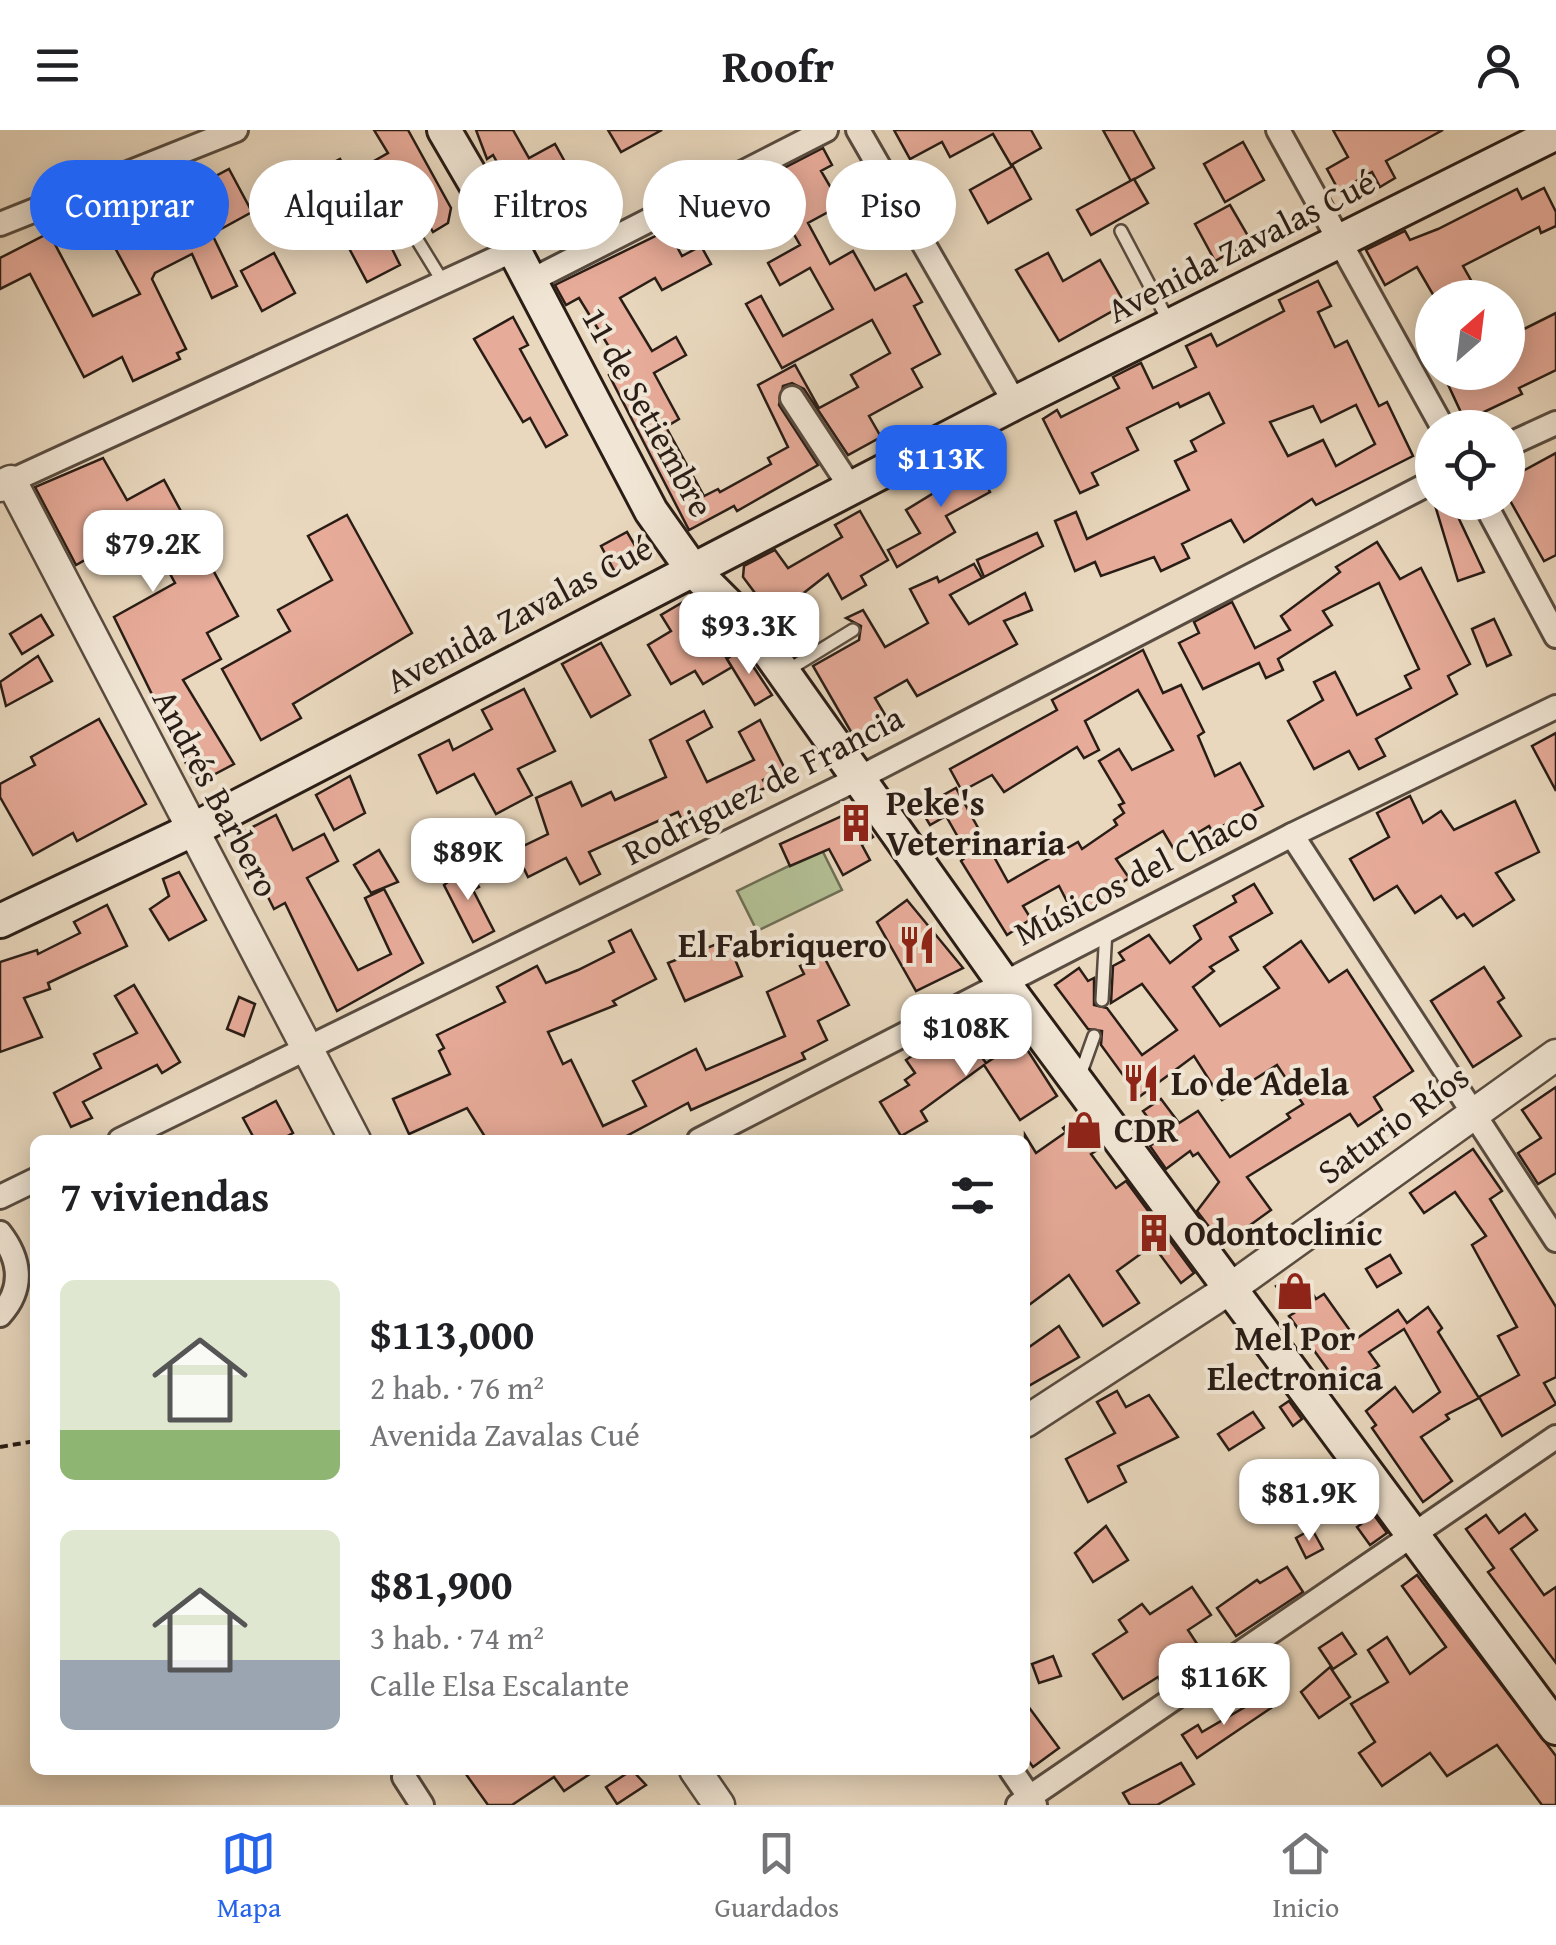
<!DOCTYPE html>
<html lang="es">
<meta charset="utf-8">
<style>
body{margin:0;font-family:"Gentium Book Plus",serif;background:#f6f6f6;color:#202124;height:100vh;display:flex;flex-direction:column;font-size:38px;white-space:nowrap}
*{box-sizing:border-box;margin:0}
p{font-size:32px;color:#757577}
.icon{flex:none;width:55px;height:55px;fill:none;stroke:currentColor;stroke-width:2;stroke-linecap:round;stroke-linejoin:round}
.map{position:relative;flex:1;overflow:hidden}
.side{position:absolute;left:30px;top:1005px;width:1000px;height:640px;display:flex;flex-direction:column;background:#fff;border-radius:15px;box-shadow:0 5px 25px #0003}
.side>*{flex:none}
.hud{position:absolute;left:30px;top:30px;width:1000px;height:90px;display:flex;gap:20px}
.needle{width:65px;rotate:28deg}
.tools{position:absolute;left:1415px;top:150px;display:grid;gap:20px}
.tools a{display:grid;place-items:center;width:110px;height:110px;border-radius:50%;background:#fff;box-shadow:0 5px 25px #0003;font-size:50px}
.price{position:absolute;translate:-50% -85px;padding:0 22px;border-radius:20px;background:#fff;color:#222;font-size:32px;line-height:65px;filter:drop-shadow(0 2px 5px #0008)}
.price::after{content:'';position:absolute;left:50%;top:60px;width:30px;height:22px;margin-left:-15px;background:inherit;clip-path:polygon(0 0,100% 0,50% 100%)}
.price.current{background:#2563eb;color:#fff}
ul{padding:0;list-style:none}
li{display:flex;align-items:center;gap:30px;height:250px;padding:0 30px}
li span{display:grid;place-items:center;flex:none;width:280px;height:200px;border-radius:15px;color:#555}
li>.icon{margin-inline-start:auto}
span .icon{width:120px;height:120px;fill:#fffc;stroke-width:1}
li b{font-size:42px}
h2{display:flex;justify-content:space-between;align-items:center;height:120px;padding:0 30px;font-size:42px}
.pill{padding:0 35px;border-radius:45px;background:#fff;box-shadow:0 5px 25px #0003;font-size:35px;line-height:90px}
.pill.current{background:#2563eb;color:#fff}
header{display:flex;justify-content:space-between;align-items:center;height:130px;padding:0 30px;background:#fff;font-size:45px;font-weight:700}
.menu{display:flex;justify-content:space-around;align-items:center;height:140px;border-top:2px solid #e0e0e0;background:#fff;font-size:28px;color:#757577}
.menu a{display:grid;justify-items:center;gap:5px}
.menu .current{color:#2563eb}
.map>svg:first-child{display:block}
.green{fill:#b3bf94;stroke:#6e6e55;stroke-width:2.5}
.building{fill:#e7ab99;stroke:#291d16;stroke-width:2.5;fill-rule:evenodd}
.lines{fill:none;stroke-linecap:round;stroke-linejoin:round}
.service-casing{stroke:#594c40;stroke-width:16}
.minor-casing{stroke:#594c40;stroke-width:28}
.tertiary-casing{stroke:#594c40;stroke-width:35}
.secondary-casing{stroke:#291d16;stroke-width:38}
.path{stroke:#291d16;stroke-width:4;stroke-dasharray:8 5;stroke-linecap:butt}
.service{stroke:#f1e6d5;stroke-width:11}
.minor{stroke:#f1e6d5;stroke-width:22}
.tertiary{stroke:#f1e6d5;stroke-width:30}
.secondary{stroke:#f1e6d5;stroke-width:32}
.labels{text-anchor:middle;stroke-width:8;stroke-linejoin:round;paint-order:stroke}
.street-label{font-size:35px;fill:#291d16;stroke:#f1e6d5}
.poi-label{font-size:35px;font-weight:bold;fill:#291d16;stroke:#f1e6d5;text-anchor:start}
</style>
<header><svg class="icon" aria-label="menu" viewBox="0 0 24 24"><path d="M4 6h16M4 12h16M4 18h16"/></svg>Roofr<svg class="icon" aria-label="person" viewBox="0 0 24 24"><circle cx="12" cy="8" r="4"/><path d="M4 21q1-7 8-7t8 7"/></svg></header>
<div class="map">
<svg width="1556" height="1675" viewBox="0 0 1556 1675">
<rect width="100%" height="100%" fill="#e9d8be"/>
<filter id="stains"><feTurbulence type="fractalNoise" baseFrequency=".002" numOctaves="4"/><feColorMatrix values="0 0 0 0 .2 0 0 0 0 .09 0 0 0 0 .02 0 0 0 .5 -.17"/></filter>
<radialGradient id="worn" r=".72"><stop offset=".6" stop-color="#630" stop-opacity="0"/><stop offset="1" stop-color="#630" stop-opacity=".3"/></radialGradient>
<path class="green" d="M822 720 842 760 757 801 737 761Z"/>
<g class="building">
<path d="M374 0H408L451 78 448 93 433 102 414 68 405 72 391 70 389 82 377 88 400 135 367 152 310 45 340 29 349 45 388 23Z"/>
<path d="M476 0H513L529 28 555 14 570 41 518 70 493 25 487 29Z"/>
<path d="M608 0H662L621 22Z"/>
<path d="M894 0H1031L1041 18 1011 35 993 4 950 27 942 12 910 29Z"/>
<path d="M1103 0H1133L1154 38 1131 51Z"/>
<path d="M1333 0H1443L1386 31 1395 48 1380 57 1372 42 1339 61 1327 39 1348 27Z"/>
<path d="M1243 12 1264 50 1225 72 1204 34Z"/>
<path d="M823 18 832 35 821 41 841 75 808 93 830 134 853 121 875 160 906 144 922 172 914 176 940 224 912 239 922 257 869 286 881 307 848 325 804 259 792 253 783 256 779 275 818 335 737 381 734 376 689 400 609 245 622 238 579 168 566 175 555 155 668 100 682 126 701 116 711 134 662 160 655 148 620 168 652 221 676 207 686 225 654 243 679 289 666 297 704 366 718 359 720 362 771 334 768 328 788 317 758 255 795 235 819 278 858 257 851 245 890 223 872 190 782 238 746 174 761 166 783 206 833 179 810 138 780 155 768 133 800 115 775 71 765 76 753 54Z"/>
<path d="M1013 36 1031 69 988 93 970 60Z"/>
<path d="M229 39 252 82 212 104 237 156 212 168 192 124 155 143 152 149 186 219 177 223 180 229 133 251 122 227 84 247 30 144 0 159V128L49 103 93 186 140 164 101 92 122 81 130 95 162 80 153 65 169 56 176 67Z"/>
<path d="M1134 49 1148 73 1091 105 1077 80Z"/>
<path d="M1544 58 1556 82V96L1541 103 1539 97 1463 136 1481 168H1435L1417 137 1385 155 1366 120 1405 101 1410 110 1438 99 1517 59 1522 69Z"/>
<path d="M1230 75 1251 111 1215 131 1195 94Z"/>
<path d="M274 123 295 163 262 181 241 141Z"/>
<path d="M1048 123 1063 151 1100 130 1125 174 1059 211 1016 140Z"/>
<path d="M1318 151 1331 176 1318 182 1335 217 1347 211 1379 276 1387 272 1413 326 1316 375 1312 369 1244 412 1231 390 1182 414 1189 428 1161 441 1154 427 1101 446 1095 432 1075 441 1055 391 1076 382 1087 409 1189 360 1175 331 1196 321 1191 311 1224 293 1209 263 1180 277 1178 273 1127 298 1138 320 1092 343 1098 355 1080 363 1043 289 1057 280 1061 287 1119 258 1113 247 1141 233 1153 258 1196 237 1186 216 1211 204 1217 216 1284 181 1279 170ZM1356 275 1375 314 1336 336 1323 310 1288 326 1270 292 1313 276 1321 292Z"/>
<path d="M1556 183V240L1519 258 1522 264 1465 291 1445 248 1457 242H1508V207Z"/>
<path d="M513 187 528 215 520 219 567 305 546 317 530 288 523 292 474 209Z"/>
<path d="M1556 323V425L1544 431 1508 367V349Z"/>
<path d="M103 328 127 370 164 350 238 486 207 503 221 529 183 550 234 634 196 654 114 487 175 453 153 413 119 432 110 416 76 435 35 357Z"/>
<path d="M972 328 990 362 946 386 955 402 897 437 888 420 920 403 906 380 945 356 940 346Z"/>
<path d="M1434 372H1451L1484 442 1458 451Z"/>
<path d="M860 381 888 430 861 446 866 455 842 469 828 444 773 487 772 469 758 467 743 447 744 436 775 420 788 438 842 407 835 395Z"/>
<path d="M347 385 412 503 293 574 301 588 261 610 222 539 290 501 278 480 332 450 308 406Z"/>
<path d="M627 402 643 429 616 444 601 416Z"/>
<path d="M1037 403 1043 416 984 447 977 430Z"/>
<path d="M1377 412 1400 449 1421 438 1470 534 1448 546 1457 564 1376 609 1385 626 1359 639 1349 621 1314 639 1288 591 1323 570 1314 552 1335 542 1357 585 1411 558 1405 546 1419 539 1379 453 1323 481 1332 495 1278 529 1283 540 1266 548 1259 533 1203 559 1179 513 1199 503 1194 492 1232 472 1255 518 1290 500 1281 486 1340 442 1336 437Z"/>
<path d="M974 434 982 448 950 465 969 494 1025 463 1032 480 1004 491 1017 514 917 566 907 550 875 568 887 588 854 607 813 536 859 510 861 496 846 488 863 480 885 517 928 493 910 459 937 447 939 452Z"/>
<path d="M690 468 732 537 703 554 695 541 671 554 648 515 671 501 661 485Z"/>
<path d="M41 485 53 505 22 524 10 504Z"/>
<path d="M1494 489 1511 525 1487 536 1472 499Z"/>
<path d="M601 513 630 565 591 587 562 534Z"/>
<path d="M741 518 772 565 755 575 727 529Z"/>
<path d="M1143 520 1163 563 1181 555 1204 602 1198 606 1215 646 1240 633 1263 676 1212 701 1209 696 1173 718 1163 701 1116 729 1129 748 1112 759 1114 764 1074 785 1059 756 1023 776 1031 789 1007 805 961 731 968 725 946 686 930 695 920 678 956 658 1008 752 1078 712 1082 719 1117 695 1114 690 1124 683 1119 675 1124 673 1099 631 1119 619 1132 640 1173 620 1138 560 1085 591 1099 620 1084 628 1077 617 1004 662 992 645 962 661 950 639 1057 580 1052 570Z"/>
<path d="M38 526 52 551 6 576 0 552Z"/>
<path d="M524 559 555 621 518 639 532 665 496 684 474 644 437 663 419 625 449 610 453 620 492 599 482 580Z"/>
<path d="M704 581 712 597 687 611 707 652 754 630 739 602 760 590 785 639 763 650 767 657 686 698 678 682 589 722 600 744 580 754 566 728 528 747 515 720 548 704 536 668 571 652 582 676 611 662 615 670 666 647 650 610Z"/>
<path d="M99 589 146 674 77 711 73 703 33 725 0 667V654L35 635 31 627Z"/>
<path d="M1556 603V661L1532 616Z"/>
<path d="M350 646 365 683 334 700 316 665Z"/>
<path d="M1410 666 1423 693 1441 681 1454 700 1515 671 1539 722 1496 743 1514 770 1473 796 1464 784 1457 788 1441 766 1415 783 1397 756 1374 770 1350 729 1389 707 1377 683Z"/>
<path d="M855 680 873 707 862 715 870 730 843 745 829 719 790 736 780 714Z"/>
<path d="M276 685 293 720 324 704 338 731 307 748 358 840 391 824 365 768 384 759 423 833 337 881 285 773 274 779 237 705Z"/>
<path d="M379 720 398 752 371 763 354 735Z"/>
<path d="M467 735 479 757 473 760 494 801 473 812 444 755 448 752 445 747Z"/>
<path d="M179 742 206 790 169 810 150 779 169 766 163 749Z"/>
<path d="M1254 754 1272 783 1230 807 1238 820 1210 837 1214 841 1193 857 1220 896 1279 858 1264 837 1301 811 1329 852 1347 840 1413 941 1374 967 1382 980 1358 996 1350 984 1247 1047 1271 1080 1235 1106 1232 1115H1223L1197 1081 1219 1052 1198 1023 1193 1026 1190 1021 1166 1039 1150 1016 1162 1007 1143 981 1161 969 1179 993 1198 981 1230 1027 1290 988 1287 984 1303 974 1277 935 1222 970 1194 926 1139 967 1101 915 1102 901 1088 899 1055 855 1079 838 1088 851 1094 848V875L1107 878 1142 925 1177 900 1142 854 1111 873 1113 836 1124 830 1119 823 1149 805 1170 833 1201 809 1194 796 1236 772 1233 766Z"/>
<path d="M907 770 963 838 916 861 877 792Z"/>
<path d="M107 775 127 816 48 853 50 859 24 868 42 907 0 922V832L37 820 38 824 80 803 74 792Z"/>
<path d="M631 800 656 849 613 871 616 875 548 902 563 934 571 930 603 996 646 976 633 951 696 919 706 940 785 906 767 862 804 844 800 836 823 825 849 875 818 891 827 910 802 923 805 929 691 980 688 973 619 1010H487L467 978 409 1004 393 969 450 944 439 921 444 918 437 905 505 872 497 857 537 836 546 853 578 840 614 822 609 811Z"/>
<path d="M727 810 742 846 685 871 668 833Z"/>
<path d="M1484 837 1504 868 1498 872 1521 906 1473 937 1431 871Z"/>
<path d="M134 855 180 932 162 943 157 935 83 972 92 988 71 997 54 963 101 938 94 924 137 903 115 866Z"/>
<path d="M239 867 255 874 244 906 227 899Z"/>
<path d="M958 894 986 933 1021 910 1057 966 1020 990 984 935 921 981 927 991 901 1006 880 972 909 955 905 950 915 943 906 930Z"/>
<path d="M1556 957V1043L1538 1054 1518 1023 1541 1008 1522 980Z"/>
<path d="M276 971 293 1003 280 1010H255L243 988Z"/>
<path d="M1078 987 1101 1018 1091 1024 1116 1058 1126 1051 1194 1143 1181 1153 1153 1115 1117 1141 1139 1173 1103 1196 1069 1145 1025 1178V1005L1036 1023 1066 1002 1063 998Z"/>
<path d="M1473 1019 1502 1061 1490 1069 1556 1177V1247L1544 1253 1556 1274 1502 1306 1479 1267 1519 1245 1498 1206 1517 1197 1472 1115 1486 1106 1455 1062 1424 1083 1410 1063Z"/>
<path d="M1390 1125 1401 1143 1377 1157 1366 1139Z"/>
<path d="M1298 1142 1316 1169 1324 1164 1356 1209 1398 1180 1407 1193 1428 1177 1442 1198 1438 1202 1479 1268 1446 1285 1449 1289 1421 1307 1452 1351 1423 1372 1372 1298 1376 1295 1366 1281 1395 1257 1413 1282 1440 1262 1404 1199 1369 1222 1379 1236 1342 1259 1289 1186 1294 1183 1276 1156Z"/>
<path d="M1059 1196 1079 1227 1025 1258V1220Z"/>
<path d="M1117 1261 1126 1277 1149 1265 1178 1307 1118 1336 1126 1352 1088 1372 1066 1329 1115 1303 1097 1272Z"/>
<path d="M1289 1271 1302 1289 1293 1296 1280 1277Z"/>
<path d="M1253 1282 1264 1298 1229 1320 1218 1304Z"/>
<path d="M1525 1384 1537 1400 1511 1419 1544 1465 1556 1457V1533L1488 1442 1494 1438 1466 1399 1486 1385 1499 1403Z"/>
<path d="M1374 1385 1387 1403 1370 1415 1357 1397Z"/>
<path d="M1106 1396 1128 1430 1093 1452 1075 1423Z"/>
<path d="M1312 1399 1323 1419 1306 1428 1296 1408Z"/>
<path d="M1287 1437 1303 1462 1236 1506 1217 1478 1257 1450 1260 1453Z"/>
<path d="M1417 1445 1556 1626V1675H1542L1497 1615 1447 1646 1430 1623 1382 1656 1359 1623 1375 1612 1351 1574 1388 1552 1368 1520 1387 1507 1410 1544 1446 1517 1402 1456Z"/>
<path d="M1192 1457 1211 1485 1188 1500 1205 1526 1163 1556 1158 1547 1123 1569 1093 1524 1127 1502 1119 1490 1142 1474 1150 1484Z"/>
<path d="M1342 1503 1356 1524 1333 1539 1319 1518Z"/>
<path d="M1053 1526 1061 1546 1039 1553 1032 1534Z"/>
<path d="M1330 1537 1350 1567 1319 1588 1301 1562Z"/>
<path d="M1264 1566 1271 1578 1197 1628 1182 1605 1198 1595 1202 1602Z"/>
<path d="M1025 1572 1059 1618 1033 1637 1025 1626Z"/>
<path d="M1181 1633 1194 1654 1157 1675H1130L1123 1663Z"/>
<path d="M463 1640H596L564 1661 554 1647 512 1675H488Z"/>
<path d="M632 1640 646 1655 617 1674 606 1657Z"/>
</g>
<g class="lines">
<g class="service-casing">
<g id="service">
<path d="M397 77 443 152"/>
<path d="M1121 101 1170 194"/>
<path d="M755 497 764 474"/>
<path d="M788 540 853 500"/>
<path d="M1102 870 1106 800"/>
<path d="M1079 948 1094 906"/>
</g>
</g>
<g class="minor-casing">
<g id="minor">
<path d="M858 0 1015 273"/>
<path d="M1278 0 1443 298"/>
<path d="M0 94 236 0"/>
<path d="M530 151 826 0"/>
<path d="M792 268 851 358"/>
<path d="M1508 315 1556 293"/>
<path d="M11 351 514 120"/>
<path d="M1484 372 1556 506"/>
<path d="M1292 705 1556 1110"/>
<path d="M120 1010 857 649 1432 352"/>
<path d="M699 1010 1292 705 1556 577"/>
<path d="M0 1067 35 1050"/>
<path d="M0 1103C21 1130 24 1159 0 1185"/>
<path d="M1011 1640 1035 1675"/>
<path d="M404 1647 422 1675"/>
<path d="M1018 1675 1556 1307"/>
</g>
</g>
<g class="tertiary-casing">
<g id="tertiary">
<path d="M0 356 11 351 355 1010"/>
<path d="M1025 1292 1231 1158 1556 925"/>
<path d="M695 1640 719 1675"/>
</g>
</g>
<g class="secondary-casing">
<g id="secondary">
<path d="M444 0 514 120 651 381 692 439 754 501 1003 852 1556 1598"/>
<path d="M0 791 192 700 1015 273 1556 3"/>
</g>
</g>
<path class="path" d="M0 1317 35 1311"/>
<use href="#service" class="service"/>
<use href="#minor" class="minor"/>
<use href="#tertiary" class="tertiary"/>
<use href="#secondary" class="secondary"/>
</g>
<defs>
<g id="building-bare" transform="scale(3)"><path d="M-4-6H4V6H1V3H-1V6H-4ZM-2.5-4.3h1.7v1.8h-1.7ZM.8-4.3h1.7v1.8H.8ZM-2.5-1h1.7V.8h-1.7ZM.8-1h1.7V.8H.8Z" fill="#8f2418" stroke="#f1e6d5" stroke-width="2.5" paint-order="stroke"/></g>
<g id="restaurant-bare" transform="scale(3)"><path d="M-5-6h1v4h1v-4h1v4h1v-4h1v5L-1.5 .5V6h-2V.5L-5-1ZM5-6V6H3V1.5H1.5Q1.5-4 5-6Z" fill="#8f2418" stroke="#f1e6d5" stroke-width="2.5" paint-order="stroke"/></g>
<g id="shop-bare" transform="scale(3)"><path d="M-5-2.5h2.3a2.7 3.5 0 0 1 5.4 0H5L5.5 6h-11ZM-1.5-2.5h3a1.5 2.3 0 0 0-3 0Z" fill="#8f2418" stroke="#f1e6d5" stroke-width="2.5" paint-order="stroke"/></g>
</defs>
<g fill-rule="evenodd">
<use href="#building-bare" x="856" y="693"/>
<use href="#restaurant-bare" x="917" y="815"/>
<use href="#restaurant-bare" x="1141" y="953"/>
<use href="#shop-bare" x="1084" y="1000"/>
<use href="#building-bare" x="1154" y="1103"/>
<use href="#shop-bare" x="1295" y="1161"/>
</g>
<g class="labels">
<g class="street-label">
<text transform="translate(1241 116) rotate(-27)" y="12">Avenida Zavalas Cué</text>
<text transform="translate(648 282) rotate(61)" y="12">11 de Setiembre</text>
<text transform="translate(519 484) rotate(-28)" y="12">Avenida Zavalas Cué</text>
<text transform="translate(763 655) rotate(-27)" y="12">Rodriguez de Francia</text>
<text transform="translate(216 663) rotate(62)" y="12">Andrés Barbero</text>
<text transform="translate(1136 745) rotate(-27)" y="12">Músicos del Chaco</text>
<text transform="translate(1393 994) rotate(-36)" y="12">Saturio Ríos</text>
</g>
<g class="poi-label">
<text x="886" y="685">Peke's<tspan x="886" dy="40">Veterinaria</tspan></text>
<text x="887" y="827" text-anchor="end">El Fabriquero</text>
<text x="1171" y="965">Lo de Adela</text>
<text x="1114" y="1012">CDR</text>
<text x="1184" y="1115">Odontoclinic</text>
<text x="1295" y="1220" text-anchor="middle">Mel Por<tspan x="1295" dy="40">Electronica</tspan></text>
</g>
</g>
<rect width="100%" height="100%" filter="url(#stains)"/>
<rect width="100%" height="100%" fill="url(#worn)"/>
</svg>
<div class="tools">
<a><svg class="needle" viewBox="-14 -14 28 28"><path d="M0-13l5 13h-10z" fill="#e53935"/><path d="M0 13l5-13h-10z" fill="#757577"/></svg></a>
<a><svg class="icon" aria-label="locate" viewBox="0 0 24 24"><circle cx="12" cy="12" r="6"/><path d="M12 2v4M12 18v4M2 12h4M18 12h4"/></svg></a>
</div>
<b class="price current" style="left:941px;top:380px">$113K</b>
<b class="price" style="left:153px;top:465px">$79.2K</b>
<b class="price" style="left:749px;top:547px">$93.3K</b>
<b class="price" style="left:468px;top:773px">$89K</b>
<b class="price" style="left:966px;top:949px">$108K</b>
<b class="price" style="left:1309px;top:1414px">$81.9K</b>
<b class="price" style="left:1224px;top:1598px">$116K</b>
<div class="hud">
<a class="pill current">Comprar</a>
<a class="pill">Alquilar</a>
<a class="pill">Filtros</a>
<a class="pill">Nuevo</a>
<a class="pill">Piso</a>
</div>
<section class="side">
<h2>7 viviendas<svg class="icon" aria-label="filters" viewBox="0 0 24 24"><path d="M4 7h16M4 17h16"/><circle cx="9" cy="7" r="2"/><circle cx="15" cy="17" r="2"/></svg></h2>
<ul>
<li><span style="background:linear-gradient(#dfe7d0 75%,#8fb573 0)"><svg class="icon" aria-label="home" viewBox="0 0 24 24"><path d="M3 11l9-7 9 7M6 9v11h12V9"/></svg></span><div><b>$113,000</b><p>2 hab. · 76 m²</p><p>Avenida Zavalas Cué</p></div></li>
<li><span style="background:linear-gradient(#dfe7d0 65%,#9aa5b1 0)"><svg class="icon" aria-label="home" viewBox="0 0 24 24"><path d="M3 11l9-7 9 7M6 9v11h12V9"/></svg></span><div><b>$81,900</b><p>3 hab. · 74 m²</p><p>Calle Elsa Escalante</p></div></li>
</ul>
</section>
</div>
<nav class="menu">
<a class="current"><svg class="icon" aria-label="map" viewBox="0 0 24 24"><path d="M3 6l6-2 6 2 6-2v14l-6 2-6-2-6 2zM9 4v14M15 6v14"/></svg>Mapa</a>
<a><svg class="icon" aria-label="saved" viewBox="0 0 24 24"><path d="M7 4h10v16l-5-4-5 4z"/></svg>Guardados</a>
<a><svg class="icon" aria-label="home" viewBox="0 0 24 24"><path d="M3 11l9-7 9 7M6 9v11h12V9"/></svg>Inicio</a>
</nav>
